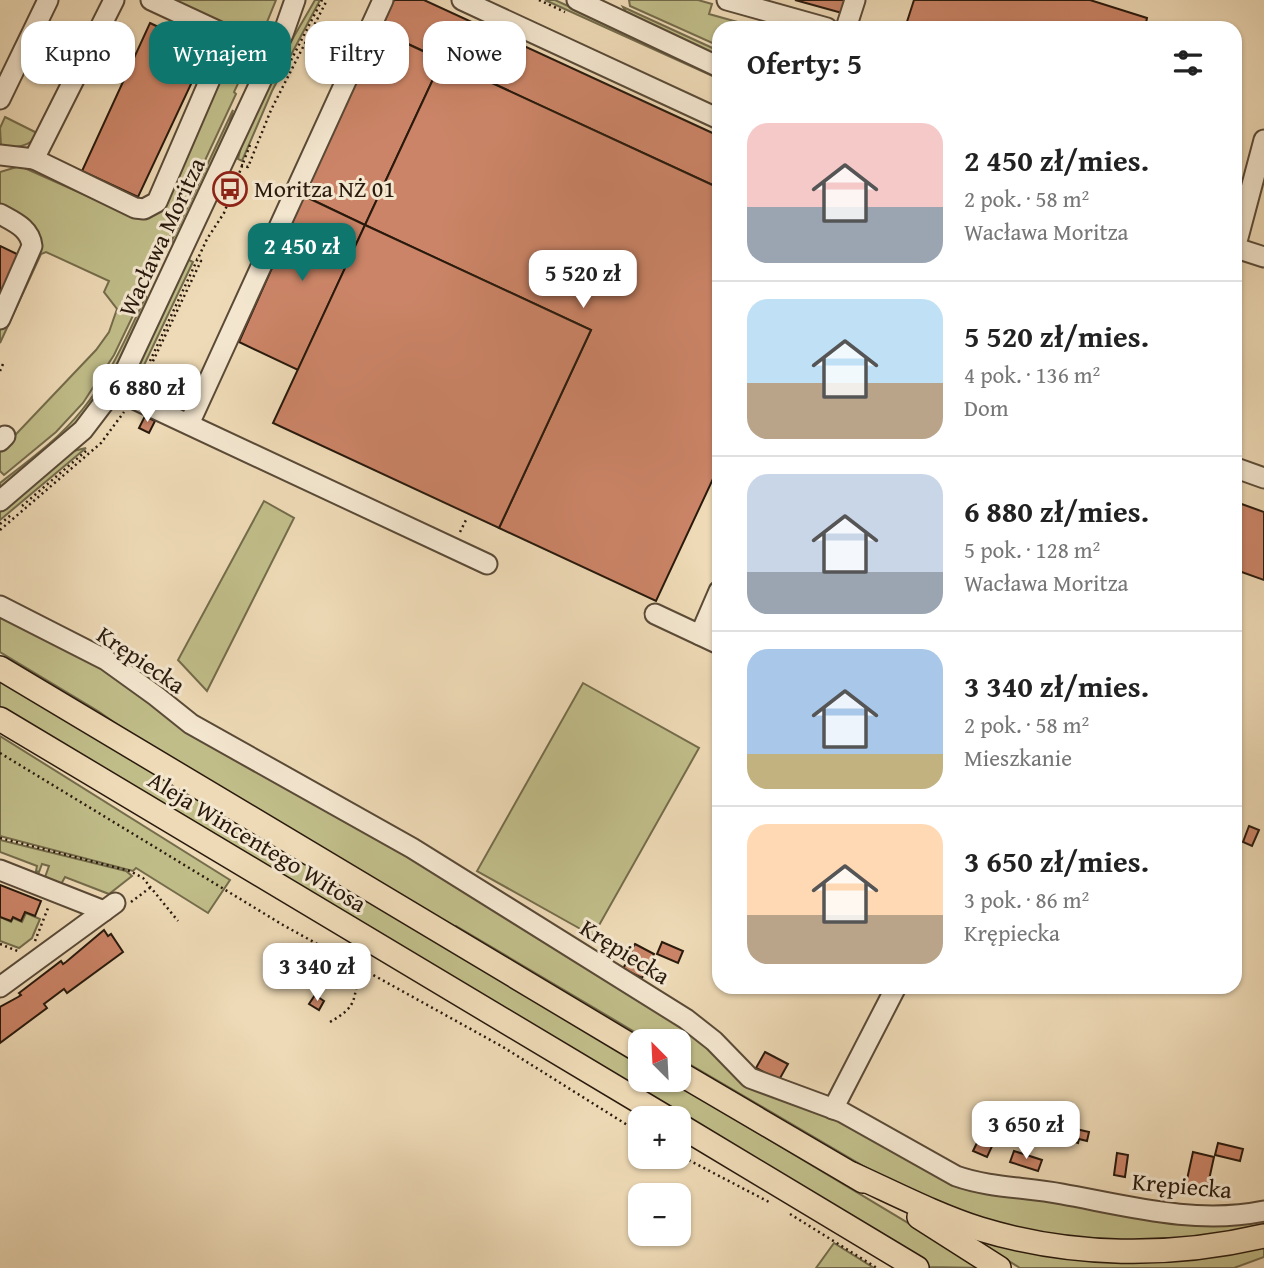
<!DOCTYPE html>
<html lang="pl">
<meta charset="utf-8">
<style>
body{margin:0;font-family:"Gentium Book Plus",serif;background:#f6f6f6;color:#222;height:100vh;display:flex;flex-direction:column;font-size:26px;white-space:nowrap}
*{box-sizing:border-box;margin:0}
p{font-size:23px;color:#767676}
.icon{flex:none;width:38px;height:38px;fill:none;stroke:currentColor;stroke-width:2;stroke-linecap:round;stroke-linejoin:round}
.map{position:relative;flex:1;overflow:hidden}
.panel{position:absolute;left:712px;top:21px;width:530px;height:973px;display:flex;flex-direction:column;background:#fff;border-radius:21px;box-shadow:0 2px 5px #0004}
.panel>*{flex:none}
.guide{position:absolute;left:21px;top:21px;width:586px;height:63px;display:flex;gap:14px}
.needle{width:46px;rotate:336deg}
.tools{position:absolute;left:628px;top:1029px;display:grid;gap:14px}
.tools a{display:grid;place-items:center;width:63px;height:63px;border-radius:14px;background:#fff;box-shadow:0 2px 5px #0004;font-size:35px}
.price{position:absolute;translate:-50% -60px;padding:0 16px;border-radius:14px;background:#fff;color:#222;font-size:23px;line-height:46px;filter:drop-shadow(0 2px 4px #0008)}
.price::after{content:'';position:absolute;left:50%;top:42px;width:21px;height:16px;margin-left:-10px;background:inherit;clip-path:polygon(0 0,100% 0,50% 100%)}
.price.on{background:#0f766e;color:#fff}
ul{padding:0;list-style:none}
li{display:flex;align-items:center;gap:21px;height:175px;padding:0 35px}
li+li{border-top:2px solid #e0e0e0}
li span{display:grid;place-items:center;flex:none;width:196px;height:140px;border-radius:21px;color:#555}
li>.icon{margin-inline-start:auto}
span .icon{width:84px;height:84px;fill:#fffc;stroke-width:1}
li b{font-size:30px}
h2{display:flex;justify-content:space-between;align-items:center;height:84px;padding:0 35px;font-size:30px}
.pill{padding:0 24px;border-radius:21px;background:#fff;box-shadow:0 2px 5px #0004;font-size:24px;line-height:63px}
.pill.on{background:#0f766e;color:#fff}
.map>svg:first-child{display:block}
.green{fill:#c0bd89;stroke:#746c4b;stroke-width:2}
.building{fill:#cb8467;stroke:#291a0d;stroke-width:2}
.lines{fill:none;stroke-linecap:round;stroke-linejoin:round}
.minor-casing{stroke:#5a4a37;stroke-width:23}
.major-casing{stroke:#291a0d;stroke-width:26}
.path{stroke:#291a0d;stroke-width:2.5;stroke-dasharray:2 3.5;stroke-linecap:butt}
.minor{stroke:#f4e7d0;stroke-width:19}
.major{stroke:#eedab6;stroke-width:23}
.labels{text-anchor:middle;stroke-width:6;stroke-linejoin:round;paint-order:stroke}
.poi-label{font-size:24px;fill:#291a0d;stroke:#f4e7d0;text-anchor:start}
.street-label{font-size:24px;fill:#291a0d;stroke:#f4e7d0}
</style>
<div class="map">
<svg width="1264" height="1268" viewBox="0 0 1264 1268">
<rect width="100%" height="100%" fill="#eedab6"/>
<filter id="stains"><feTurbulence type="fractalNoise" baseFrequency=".00286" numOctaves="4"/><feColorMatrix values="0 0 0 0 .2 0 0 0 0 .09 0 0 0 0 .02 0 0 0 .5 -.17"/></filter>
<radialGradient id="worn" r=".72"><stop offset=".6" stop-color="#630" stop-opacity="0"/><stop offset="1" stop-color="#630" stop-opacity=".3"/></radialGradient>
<g class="green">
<path d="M171 0H276L245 76 242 75 234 92 236 94 158 261 153 266H145L138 283 143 288 141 299 114 355 83 403 56 432 4 475 0 471V451L96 350 109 332 117 309 104 292 109 281 46 252 41 254 0 343V329L35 256 0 209V172L20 166 130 215 143 217 233 43 232 35Z"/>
<path d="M315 0H320L272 91 242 161 238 159C249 107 289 46 315 0Z"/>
<path d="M545 0H555L719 75V79Z"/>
<path d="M629 0H698L712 4 709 14 759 28H719V46L630 6Z"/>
<path d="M623 7 719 51V58L626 12Z"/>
<path d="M233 110 226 139 174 244 172 240Z"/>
<path d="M5 117 39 134C31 146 15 149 1 146L0 128Z"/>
<path d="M187 259 193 262 136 382V368Z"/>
<path d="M146 296 147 301 116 374 77 425 0 492V483C28 461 59 439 82 410 110 376 127 336 146 296Z"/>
<path d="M86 448 0 520V512L73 451Z"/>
<path d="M264 501 294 518 207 691 178 660Z"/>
<path d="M0 610 98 662 695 1029 725 1057 950 1177 1264 1215V1228L1224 1237 1084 1242 973 1219 877 1174 679 1058V1041H650L456 926 452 931 171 762 98 711 0 652Z"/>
<path d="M0 676 640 1061V1080H670L983 1268 929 1267 0 710Z"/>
<path d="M583 683 699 748 593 936 477 871Z"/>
<path d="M0 736 230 880 208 913 136 868 133 871 0 836Z"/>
<path d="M0 840 126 871 132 876 109 894 65 877 60 886 44 880 49 866 42 864 39 872 36 871 37 866 0 852Z"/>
<path d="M26 913 40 919 32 938 19 948 0 941V917L11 922 13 918 22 922Z"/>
<path d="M962 1232C996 1240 1031 1253 1066 1258 1133 1268 1199 1261 1264 1246V1257L1234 1268H1020Z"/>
<path d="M834 1243 874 1268H816Z"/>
</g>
<g class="building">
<path d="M394 0H424L719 136V188L380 31Z"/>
<path d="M795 0H845L842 13Z"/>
<path d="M914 0H1090L1147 18 1145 28H905Z"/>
<path d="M150 23 207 50 138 197 82 171Z"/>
<path d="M380 31 442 60 365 225 304 196Z"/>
<path d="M442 60 719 188V466L656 601 499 528 591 330 365 225Z"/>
<path d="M304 196 365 225 298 370 239 342Z"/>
<path d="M365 225 591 330 499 528 273 423Z"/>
<path d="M0 246 19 255 0 296Z"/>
<path d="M145 416 155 421 149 433 139 428Z"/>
<path d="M1236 502 1264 512V580L1236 570Z"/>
<path d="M1249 826 1259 830 1252 846 1243 842Z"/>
<path d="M0 885 41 901 35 916 25 912 21 921 13 917 11 921 0 917Z"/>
<path d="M104 930 108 936 111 934 123 952 67 993 64 989 44 1004 47 1008 0 1043V1007L18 997 21 995 19 993 61 961 63 964 66 962Z"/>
<path d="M662 942 683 951 678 963 657 954Z"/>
<path d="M635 944 654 954 642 978 623 969Z"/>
<path d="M315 995 324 1001 319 1010 309 1004Z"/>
<path d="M765 1052 788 1064 779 1080 756 1068Z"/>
<path d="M1014 1113 1031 1120 1025 1132 1009 1126Z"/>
<path d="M988 1120 1001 1127 987 1157 973 1151Z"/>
<path d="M1069 1120 1078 1122 1076 1129 1089 1132 1087 1141 1079 1139 1078 1143 1072 1141 1073 1138 1065 1135Z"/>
<path d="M1218 1143 1243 1149 1240 1161 1215 1155Z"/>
<path d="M1014 1151 1042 1160 1038 1171 1010 1162Z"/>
<path d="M1193 1152 1214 1157 1207 1189 1186 1184Z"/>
<path d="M1117 1153 1128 1155 1125 1177 1114 1175Z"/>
</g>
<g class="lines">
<g class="minor-casing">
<g id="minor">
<path d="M462 0 719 119"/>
<path d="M577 0 719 67"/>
<path d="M727 0 827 28"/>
<path d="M846 28 855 0"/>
<path d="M0 99 48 0"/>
<path d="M0 155 34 159 114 0"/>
<path d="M34 159 135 208 144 209 157 202 224 47 222 33 151 0"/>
<path d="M0 214C14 222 30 228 32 246L0 319"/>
<path d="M1236 245 1264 140"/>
<path d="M1236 248 1264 257"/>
<path d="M115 390 487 564"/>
<path d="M189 424 383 0"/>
<path d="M0 441 5 436"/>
<path d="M1236 468 1264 478"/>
<path d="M0 501 83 430 121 380 283 34 295 0"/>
<path d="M0 606 106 660 156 696 191 724 412 848 686 1019 714 1041 750 1078 842 1112 956 1176C990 1188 1026 1187 1062 1194 1128 1206 1196 1225 1264 1211"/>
<path d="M655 614 719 644"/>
<path d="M700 635 719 591"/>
<path d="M0 870 104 911"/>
<path d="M0 987 115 903"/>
<path d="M833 1109 896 987"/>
</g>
</g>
<g class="major-casing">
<g id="major">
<path d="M0 668 640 1051"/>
<path d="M0 719 667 1118"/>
<path d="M679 1073 863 1181"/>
<path d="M679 1125 917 1268"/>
<path d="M852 1174C894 1193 936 1215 980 1229 1072 1257 1170 1258 1264 1236"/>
<path d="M919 1217 999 1268"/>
</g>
</g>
<g class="path">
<path d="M539 0 565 12"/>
<path d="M286 70 322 0"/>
<path d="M241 165 248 167 271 110 327 0"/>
<path d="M150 361 207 239 224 213 250 145"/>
<path d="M0 371 3 364"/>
<path d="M141 386 201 261 196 259"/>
<path d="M22 506 86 451"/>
<path d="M0 524 11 515"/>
<path d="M0 530 101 443 124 412"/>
<path d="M460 532 467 518"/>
<path d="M0 753 283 925 503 1047 640 1133"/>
<path d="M0 838 130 871 143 878 178 921"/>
<path d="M131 902 151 887"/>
<path d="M35 941 48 908"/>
<path d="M0 944 20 952"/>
<path d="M330 1022C362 1004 350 998 362 970"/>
<path d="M679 1155 769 1202"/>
<path d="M790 1214 877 1268"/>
</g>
<use href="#minor" class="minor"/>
<use href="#major" class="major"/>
</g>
<defs>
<g id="bus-ring" transform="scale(1.75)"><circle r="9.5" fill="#f4e7d0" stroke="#8f2418" stroke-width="1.5"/><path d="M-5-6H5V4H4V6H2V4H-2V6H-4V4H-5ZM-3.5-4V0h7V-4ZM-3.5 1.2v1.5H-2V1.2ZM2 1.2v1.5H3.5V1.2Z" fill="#8f2418"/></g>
</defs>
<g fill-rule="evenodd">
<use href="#bus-ring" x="230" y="189"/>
</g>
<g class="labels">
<g class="poi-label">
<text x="254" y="197">Moritza NŻ 01</text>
</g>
<g class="street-label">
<text transform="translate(162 237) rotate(-65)" y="8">Wacława Moritza</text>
<text transform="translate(141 660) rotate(34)" y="8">Krępiecka</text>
<text transform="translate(257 842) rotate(31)" y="8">Aleja Wincentego Witosa</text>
<text transform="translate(625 952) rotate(32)" y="8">Krępiecka</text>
<text transform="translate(1182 1186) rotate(5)" y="8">Krępiecka</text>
</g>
</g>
<rect width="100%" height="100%" filter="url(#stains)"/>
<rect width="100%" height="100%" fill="url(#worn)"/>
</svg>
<div class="tools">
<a><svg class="needle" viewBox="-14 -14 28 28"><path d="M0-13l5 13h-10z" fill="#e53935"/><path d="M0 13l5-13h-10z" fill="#767676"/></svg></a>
<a>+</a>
<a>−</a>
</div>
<b class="price on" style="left:302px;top:283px">2 450 zł</b>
<b class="price" style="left:583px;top:310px">5 520 zł</b>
<b class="price" style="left:147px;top:424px">6 880 zł</b>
<b class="price" style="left:317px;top:1003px">3 340 zł</b>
<b class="price" style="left:1026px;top:1161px">3 650 zł</b>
<div class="guide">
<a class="pill">Kupno</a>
<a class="pill on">Wynajem</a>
<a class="pill">Filtry</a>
<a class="pill">Nowe</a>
</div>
<section class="panel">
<h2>Oferty: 5<svg class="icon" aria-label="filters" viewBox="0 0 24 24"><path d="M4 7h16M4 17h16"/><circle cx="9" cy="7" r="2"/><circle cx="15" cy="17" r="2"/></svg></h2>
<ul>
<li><span style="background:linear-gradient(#f6c9c9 60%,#9aa5b1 0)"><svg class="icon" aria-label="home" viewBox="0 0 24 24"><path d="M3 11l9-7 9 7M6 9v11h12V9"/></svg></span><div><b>2 450 zł/mies.</b><p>2 pok. · 58 m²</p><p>Wacława Moritza</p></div></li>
<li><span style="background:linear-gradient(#bfe0f5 60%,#b9a48a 0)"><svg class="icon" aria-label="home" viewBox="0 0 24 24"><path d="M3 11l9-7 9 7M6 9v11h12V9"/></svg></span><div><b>5 520 zł/mies.</b><p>4 pok. · 136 m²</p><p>Dom</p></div></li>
<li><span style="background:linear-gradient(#c9d6e8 70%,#9aa5b1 0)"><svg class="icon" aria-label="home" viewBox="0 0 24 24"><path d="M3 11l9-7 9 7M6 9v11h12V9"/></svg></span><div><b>6 880 zł/mies.</b><p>5 pok. · 128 m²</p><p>Wacława Moritza</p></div></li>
<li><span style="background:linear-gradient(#a9c7e8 75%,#c2b280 0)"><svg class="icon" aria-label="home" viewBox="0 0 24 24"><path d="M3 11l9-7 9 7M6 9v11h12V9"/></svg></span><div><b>3 340 zł/mies.</b><p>2 pok. · 58 m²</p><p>Mieszkanie</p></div></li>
<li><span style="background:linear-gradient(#ffd9b3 65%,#b9a48a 0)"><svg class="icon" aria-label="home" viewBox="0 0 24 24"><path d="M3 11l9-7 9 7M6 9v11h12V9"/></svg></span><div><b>3 650 zł/mies.</b><p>3 pok. · 86 m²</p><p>Krępiecka</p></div></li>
</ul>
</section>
</div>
